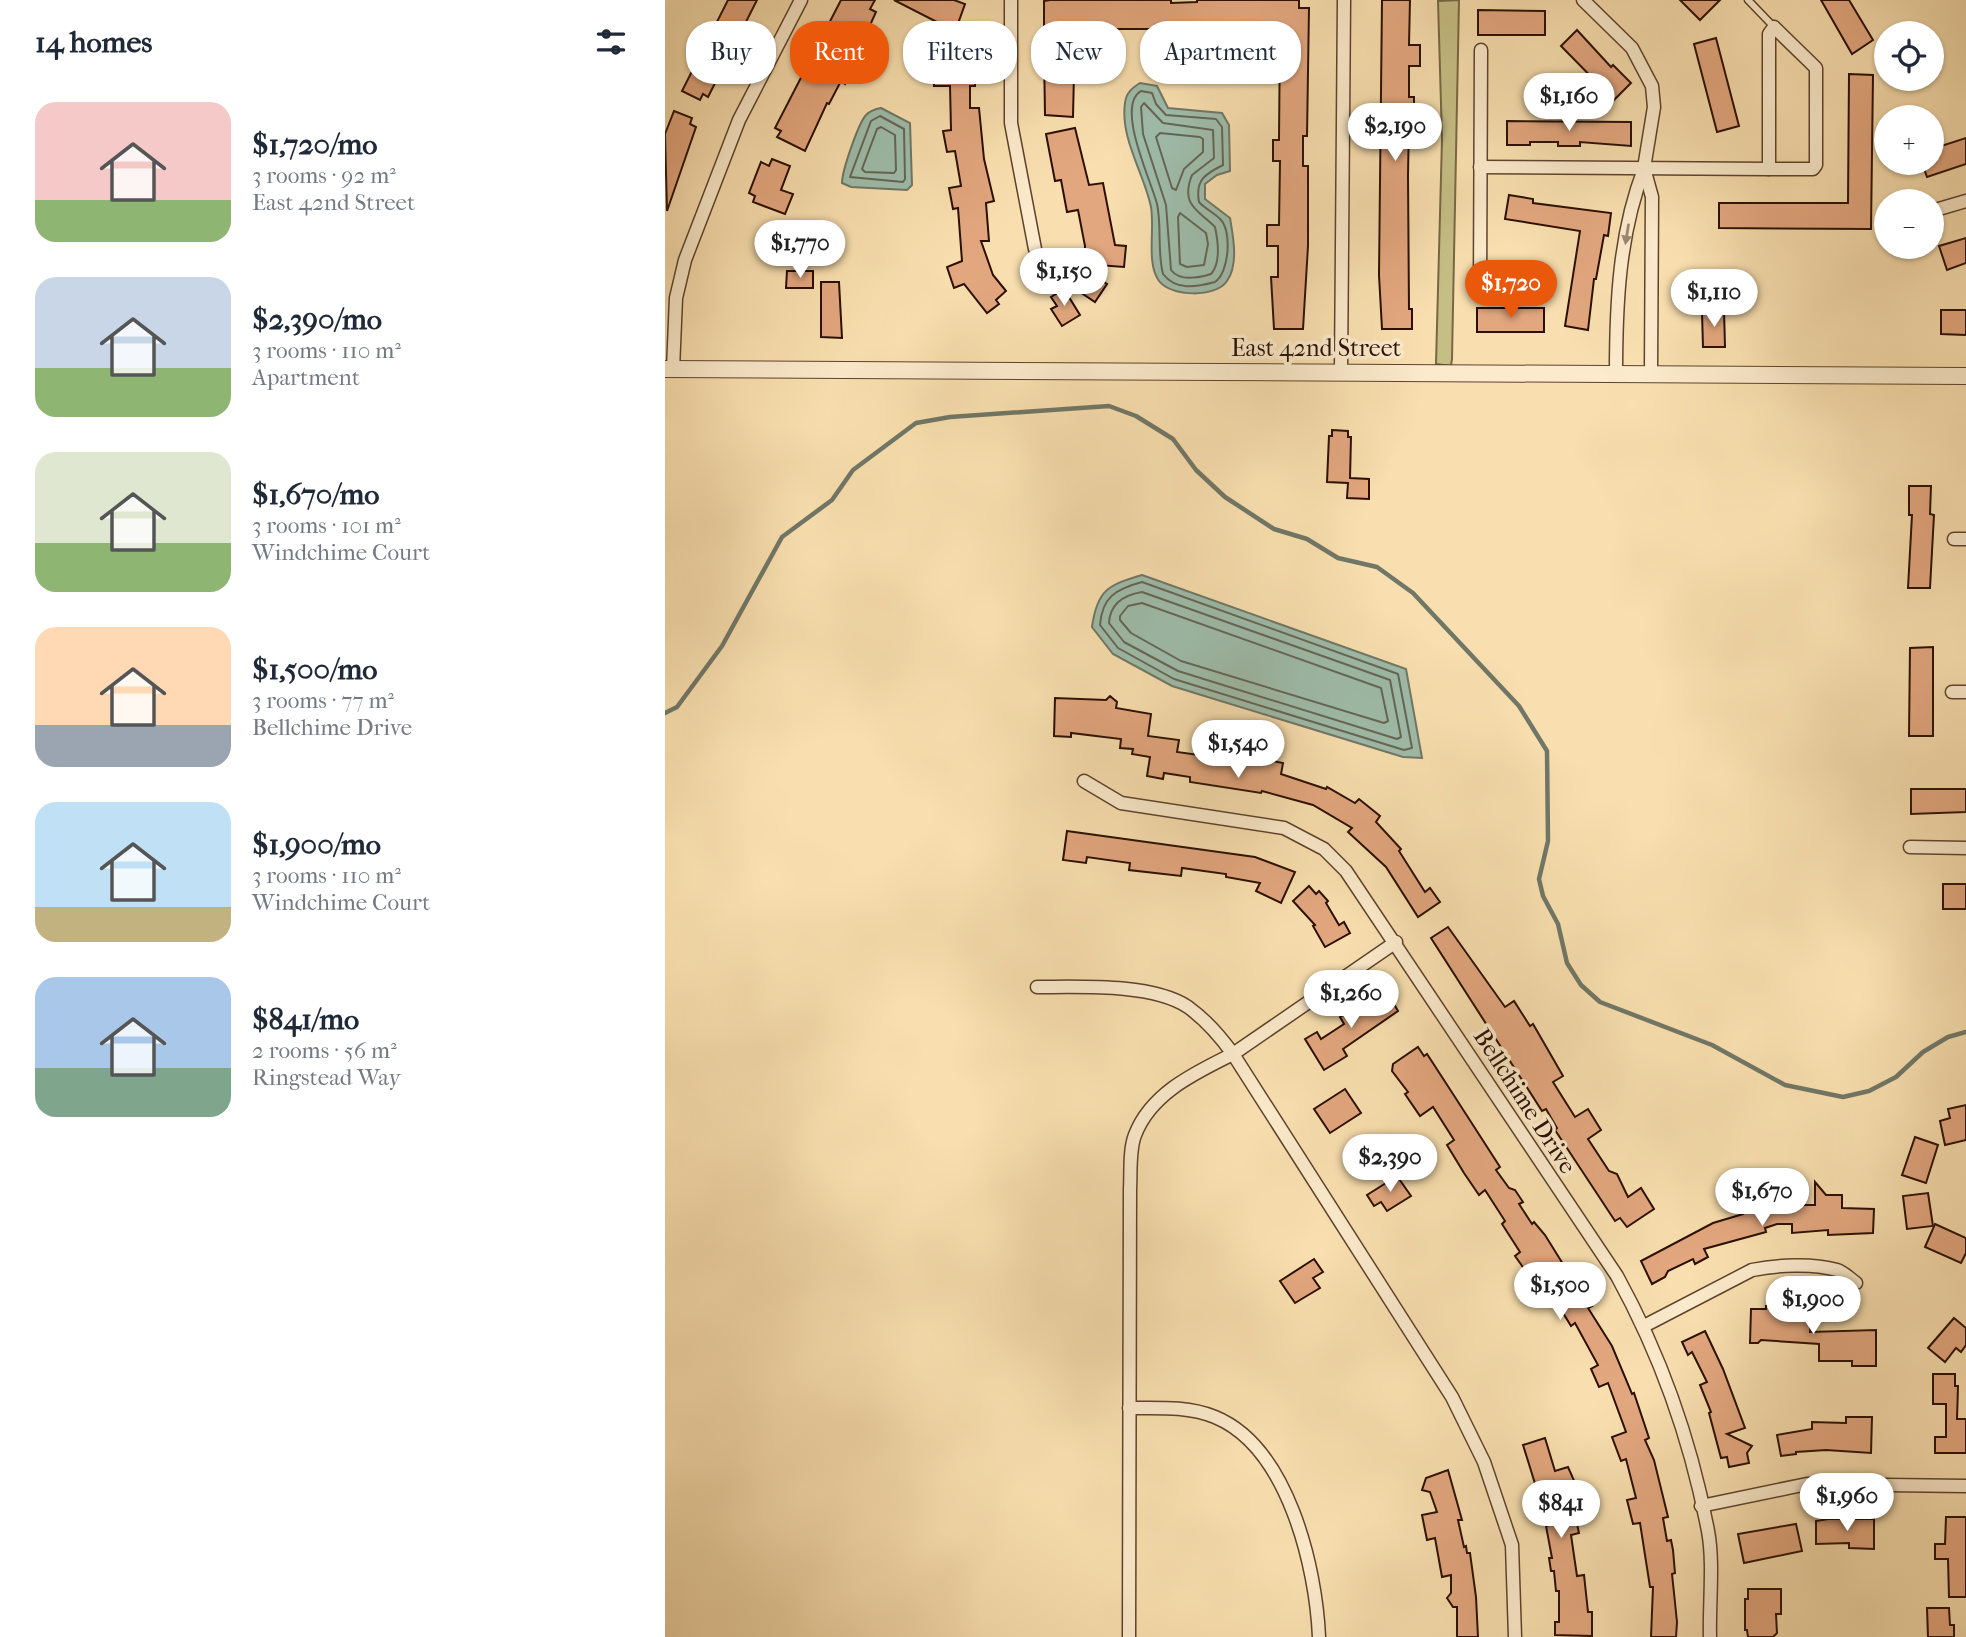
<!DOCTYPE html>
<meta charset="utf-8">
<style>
body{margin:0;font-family:"IM FELL French Canon",serif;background:#f6f6f7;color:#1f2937;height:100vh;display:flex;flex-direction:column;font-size:26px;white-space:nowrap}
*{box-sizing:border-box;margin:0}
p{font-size:23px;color:#747a83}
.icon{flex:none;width:38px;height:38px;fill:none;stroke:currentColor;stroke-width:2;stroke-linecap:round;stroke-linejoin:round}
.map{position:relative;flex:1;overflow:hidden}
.details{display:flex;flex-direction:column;background:#fff;width:665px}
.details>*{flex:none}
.guide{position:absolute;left:21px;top:21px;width:665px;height:63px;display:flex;gap:14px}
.tools{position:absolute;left:1209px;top:21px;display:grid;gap:14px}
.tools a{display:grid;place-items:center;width:70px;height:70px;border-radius:50%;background:#fff;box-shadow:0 2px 5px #0004;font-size:35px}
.price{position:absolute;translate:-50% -60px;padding:0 16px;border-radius:24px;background:#fff;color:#222;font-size:23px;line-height:46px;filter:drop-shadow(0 2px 4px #0008)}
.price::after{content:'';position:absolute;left:50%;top:42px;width:21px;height:16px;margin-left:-10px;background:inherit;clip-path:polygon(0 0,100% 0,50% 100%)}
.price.on{background:#ea580c;color:#fff}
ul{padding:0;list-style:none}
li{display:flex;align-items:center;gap:21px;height:175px;padding:0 35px}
li span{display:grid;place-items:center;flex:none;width:196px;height:140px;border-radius:21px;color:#555}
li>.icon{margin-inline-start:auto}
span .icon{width:84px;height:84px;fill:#fffc;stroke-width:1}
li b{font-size:30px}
h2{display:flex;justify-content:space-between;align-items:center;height:84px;padding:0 35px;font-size:30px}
.pill{padding:0 24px;border-radius:28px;background:#fff;box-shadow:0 2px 5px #0004;font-size:24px;line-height:63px}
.pill.on{background:#ea580c;color:#fff}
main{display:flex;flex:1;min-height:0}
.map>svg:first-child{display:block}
.green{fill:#c6bf85;stroke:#786744;stroke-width:2}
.water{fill:#9ebdab;stroke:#707767;stroke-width:2}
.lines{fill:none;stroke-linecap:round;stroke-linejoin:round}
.shore{stroke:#646656;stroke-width:2}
.stream{stroke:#707767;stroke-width:4.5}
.building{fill:#e3a77f;stroke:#2a0f02;stroke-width:2}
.service-casing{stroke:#5e432d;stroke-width:9}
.minor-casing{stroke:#5e432d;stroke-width:15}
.tertiary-casing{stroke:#5e432d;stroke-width:18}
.service{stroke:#fbeacb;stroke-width:6}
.minor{stroke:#fbeacb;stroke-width:12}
.tertiary{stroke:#fbeacb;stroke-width:16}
.oneway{fill:#9d8771}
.labels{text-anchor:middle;stroke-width:7;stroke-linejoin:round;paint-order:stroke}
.street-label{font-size:24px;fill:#2a0f02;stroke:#fbeacb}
</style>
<main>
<section class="details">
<h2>14 homes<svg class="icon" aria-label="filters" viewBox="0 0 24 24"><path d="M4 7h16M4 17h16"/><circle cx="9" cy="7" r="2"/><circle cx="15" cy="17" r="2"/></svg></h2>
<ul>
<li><span style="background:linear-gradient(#f6c9c9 70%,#8fb573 0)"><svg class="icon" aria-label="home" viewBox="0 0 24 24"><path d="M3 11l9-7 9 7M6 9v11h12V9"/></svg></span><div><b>$1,720/mo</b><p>3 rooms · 92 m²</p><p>East 42nd Street</p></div></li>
<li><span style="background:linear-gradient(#c9d6e8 65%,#8fb573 0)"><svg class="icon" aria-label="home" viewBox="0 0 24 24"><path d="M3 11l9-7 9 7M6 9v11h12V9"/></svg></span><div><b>$2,390/mo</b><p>3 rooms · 110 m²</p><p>Apartment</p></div></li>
<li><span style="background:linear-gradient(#dfe7d0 65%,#8fb573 0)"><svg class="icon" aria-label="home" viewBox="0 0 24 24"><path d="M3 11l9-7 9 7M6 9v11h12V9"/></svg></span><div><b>$1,670/mo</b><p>3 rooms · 101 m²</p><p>Windchime Court</p></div></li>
<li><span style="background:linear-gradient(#ffd9b3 70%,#9aa5b1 0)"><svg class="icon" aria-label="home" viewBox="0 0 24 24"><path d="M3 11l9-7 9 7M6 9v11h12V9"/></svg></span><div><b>$1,500/mo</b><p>3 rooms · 77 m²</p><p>Bellchime Drive</p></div></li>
<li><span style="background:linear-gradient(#bfe0f5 75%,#c2b280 0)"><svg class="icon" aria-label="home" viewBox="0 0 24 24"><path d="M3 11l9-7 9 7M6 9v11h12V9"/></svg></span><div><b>$1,900/mo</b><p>3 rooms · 110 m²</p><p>Windchime Court</p></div></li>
<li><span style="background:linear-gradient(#a9c7e8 65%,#7fa58c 0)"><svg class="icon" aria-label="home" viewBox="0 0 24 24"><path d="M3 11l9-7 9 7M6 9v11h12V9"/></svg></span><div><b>$841/mo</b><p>2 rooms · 56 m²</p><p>Ringstead Way</p></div></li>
</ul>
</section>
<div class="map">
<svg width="1301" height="1637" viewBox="0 0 1301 1637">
<rect width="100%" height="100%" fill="#f9dfaf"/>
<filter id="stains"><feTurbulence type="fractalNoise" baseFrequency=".00286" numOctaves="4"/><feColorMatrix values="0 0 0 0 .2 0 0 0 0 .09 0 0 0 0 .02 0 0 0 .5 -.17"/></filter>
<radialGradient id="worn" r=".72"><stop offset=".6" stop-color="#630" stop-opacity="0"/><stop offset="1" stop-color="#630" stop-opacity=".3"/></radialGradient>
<path class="green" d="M794 0 787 359 786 366 771 364 777 139 773 1Z"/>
<g class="water">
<path d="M475 83 492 86 503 108 557 113 564 125 565 171 552 175 540 184V199L565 218C568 236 574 264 562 281 551 298 506 297 494 281 481 263 490 229 486 207 479 173 455 139 460 103 461 93 467 88 475 83Z"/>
<path d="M216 108 245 123 247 185 242 190 186 187 177 183C177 171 193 124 201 115 205 111 210 109 216 108Z"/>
<path d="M477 575 741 669 757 758 738 757 507 686 448 654 427 627C432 590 443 585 477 575Z"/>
</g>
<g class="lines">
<g class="shore">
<path d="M476 91 487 93 491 104 501 115 551 119 557 127 558 165C540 174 530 180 534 202 540 209 550 213 556 220 567 232 564 273 550 282 531 287 511 291 498 274 492 251 497 227 492 204 486 180 450 106 476 91Z"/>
<path d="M479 103 498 123 548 130 549 158 527 175C515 205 533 210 550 227 553 241 556 263 546 274 533 278 515 282 506 270L501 205 478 134 476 107Z"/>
<path d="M215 116 239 129 240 179 238 182 185 177 206 121Z"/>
<path d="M216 127 230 135 231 170 229 173 200 172 197 169 212 129Z"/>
<path d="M495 133 535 137 538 139V152L519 169 511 190 507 188 491 137Z"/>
<path d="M515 213 541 233 543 244 539 265 522 267 515 264 513 217Z"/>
<path d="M477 582 733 674 747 748 739 750 509 679 453 648 435 625C437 597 451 589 477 582Z"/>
<path d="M477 592 725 680 736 737 732 739 513 671 459 642 444 623C445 603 459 595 477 592Z"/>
<path d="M477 603 716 688 723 721 719 723 516 661 466 633 455 620V616L463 606Z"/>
</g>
<path class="stream" d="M0 713 12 707 57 646 117 537 167 500 188 470 251 423 285 417 444 406 471 416 508 439 531 470 560 497 609 529 642 539 673 558 712 567 748 593 854 706 882 751 883 841 874 879 878 896 893 924 902 963 916 985 935 1002 1047 1045 1120 1085 1178 1097 1204 1091 1231 1077 1258 1052 1283 1037 1301 1032"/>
</g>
<g class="building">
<path d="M63 0H92L43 97 38 94 35 100 17 91Z"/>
<path d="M176 0H210L205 9 211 12 202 32 194 28 178 59 189 64 180 84 176 81 164 104 162 103 140 151 112 137 116 131 110 128Z"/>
<path d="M229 0H289L300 4 290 32 271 25 272 22Z"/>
<path d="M385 0H506V3L532 2V0H634V8H644L642 136H638V166H643V246L638 329H609L606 277H613V246H602V225H614L615 161H608V140H614L615 29H410L408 117 380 115 379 53H389L388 29H379V1Z"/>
<path d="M717 0H745L744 45H755V66H744V97H749V119H744L743 176 744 309H747V329H717L714 275Z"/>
<path d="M1015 0H1055L1035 20Z"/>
<path d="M1156 0H1184L1208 40 1187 54Z"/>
<path d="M813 10 880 11V35H813Z"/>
<path d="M912 30 946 67 948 65 966 83 949 100 896 46Z"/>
<path d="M1051 38 1074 126 1052 132 1029 44Z"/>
<path d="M269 63 310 64V86H305V108H314L319 159 329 201 321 203 324 241H316L328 275 341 291 331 300 334 304 322 313 299 284 289 288 282 267 297 261 293 208 288 209 284 188 296 186 290 151 282 152 278 131 286 130 285 86H269Z"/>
<path d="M1184 74 1208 75 1206 229 1054 228V203H1183Z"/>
<path d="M9 111 27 118 25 124 31 127 2 211 0 134Z"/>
<path d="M842 121 966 122V146L915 142V146H893V142H865V145H842Z"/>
<path d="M410 128 424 185 438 183 450 245 461 246 459 267 419 264 420 246 413 210 402 212 396 180 390 181 381 134Z"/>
<path d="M1301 138V164L1262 177 1257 163H1267V149Z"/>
<path d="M107 159 125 166 116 190 128 194 120 214 88 202 90 196 84 193 96 162 104 166Z"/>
<path d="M844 195 868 199V203L946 213 943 236 939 235 931 279H929L923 330 900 326 915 231 840 219Z"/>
<path d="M1301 238V263L1282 270 1274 246Z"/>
<path d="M418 268 442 284 430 302 406 286Z"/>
<path d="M122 271H148V288H121Z"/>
<path d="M156 282H174L177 338 156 337Z"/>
<path d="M399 289 415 315 397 326 386 309 392 306 386 297Z"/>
<rect x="812" y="308" width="67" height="24"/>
<path d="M1276 310H1301V335L1276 334Z"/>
<path d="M1059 311 1060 347H1038L1037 312Z"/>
<path d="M667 430 683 431V437H686L685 478 704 479V499L682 498 683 483 662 482 664 436H667Z"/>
<path d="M1244 486H1266L1265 514 1269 515 1265 588H1243L1247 515H1244Z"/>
<path d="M1268 647V736H1244L1245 648Z"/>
<path d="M445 696 452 702 451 708 486 714 483 736 514 740 512 752 591 763 592 758 618 763 616 774 661 789 662 787 690 803 694 799 715 816 711 822 736 849 734 851 760 892 765 888 775 902 753 917 721 867 683 832 687 828 648 805 597 791 596 793 525 782V777L499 773 498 779 482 776 485 757 467 754 468 749 455 748 456 739 406 733V737L389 736 390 698 441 700Z"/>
<path d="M1246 789H1301V812L1246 814Z"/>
<path d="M402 831 590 857 630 872 616 903 591 891 595 883 561 877V874L517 868 516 876 464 870 465 863 422 857 421 863 398 860Z"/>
<rect x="1278" y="884" width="23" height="25"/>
<path d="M644 886 651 894 654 891 663 901 661 903 674 925 679 922 685 933 660 947 648 926 650 925 628 901Z"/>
<path d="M783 927 840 1007 849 1001 865 1026 868 1024 898 1076 888 1082 910 1117 923 1109 936 1130 923 1139 944 1171 952 1174 963 1197 976 1188 989 1209 962 1227 955 1218 950 1221 890 1130 892 1128 881 1109 877 1111 766 938Z"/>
<path d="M723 994 733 1011 678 1049 682 1056 659 1070 640 1039 652 1032 656 1039 679 1024 675 1017 711 996 713 1000Z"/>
<path d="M753 1047 759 1056 762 1054 788 1094 835 1167 831 1170 844 1188 850 1190 858 1202 854 1204 867 1224 869 1222 880 1235 903 1272 905 1270 914 1285 927 1306 923 1308 947 1346 967 1394 969 1393 984 1438 980 1440 989 1460 1003 1517 998 1518 1002 1541 1006 1540 1008 1550 1010 1573 1007 1574 1012 1622 1011 1637H986L988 1587H985L975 1523 968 1524 962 1500 971 1498 961 1459 956 1461 947 1437 961 1432 943 1383 934 1387 926 1369 933 1365 910 1323 906 1326 895 1308 902 1304 878 1267 865 1277 850 1256 855 1252 837 1224 840 1221 820 1190 814 1195 799 1173 782 1145 789 1140 768 1107 755 1116 740 1094 743 1092 727 1071 728 1064Z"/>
<path d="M680 1089 696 1113 665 1133 649 1109Z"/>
<path d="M1301 1105V1140L1280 1145 1275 1121 1285 1118 1283 1109Z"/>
<path d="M1250 1137 1273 1145 1261 1183 1237 1175Z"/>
<path d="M732 1176 746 1196 722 1211 716 1202 709 1206 702 1195Z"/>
<path d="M1150 1182 1161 1195H1177V1208L1209 1209 1208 1233 1163 1235V1230L1127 1233V1224H1112L1100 1228 1101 1232 1039 1249 1043 1257 1030 1264 1028 1259 1003 1271 1000 1277 987 1284 976 1261 1048 1223 1078 1214 1073 1201 1098 1193 1102 1205H1150Z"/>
<path d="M1263 1193 1268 1226 1242 1229 1238 1196Z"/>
<path d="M1270 1224 1301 1238V1253L1296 1263 1260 1247Z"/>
<path d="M649 1259 658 1272 648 1278 655 1288 630 1303 615 1281Z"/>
<path d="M1101 1306H1116V1311L1146 1312 1145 1332 1211 1330V1366H1187V1361H1154V1344L1096 1340 1093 1343H1085L1086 1309H1101Z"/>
<path d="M1289 1318 1301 1328V1345L1296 1352 1291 1348 1280 1362 1263 1348Z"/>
<path d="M1040 1331 1058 1369 1080 1428 1062 1434 1087 1446 1082 1453 1084 1463 1064 1467 1062 1457 1056 1458 1044 1413 1046 1412 1035 1385 1042 1382 1027 1352 1023 1355 1017 1342Z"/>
<path d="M1268 1374H1290V1386H1293L1292 1419H1301V1453H1270V1437H1281V1404H1268Z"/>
<path d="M1181 1417H1207L1206 1453 1161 1450 1131 1452V1454L1116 1456 1112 1435 1147 1429V1422L1181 1423Z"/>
<path d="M880 1438 890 1471 903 1467 911 1485 905 1492 914 1533 906 1535 912 1576 919 1575 923 1612H927V1636L890 1635V1622H894V1591H891L889 1571H886L884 1558H887L881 1526 884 1525 875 1489 872 1490 858 1445Z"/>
<path d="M783 1470 797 1520H793L799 1547 801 1546 802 1553H805L811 1597 813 1637H792V1607H788L782 1598 786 1593V1575L777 1577 770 1538 762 1540 757 1515 772 1512 765 1492 757 1490 761 1478Z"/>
<path d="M1281 1517H1301V1597H1284L1283 1559H1270V1544H1280Z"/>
<path d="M1163 1519H1209V1549L1184 1548V1543L1151 1544V1521Z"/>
<path d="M1131 1524 1137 1551 1079 1563 1073 1534Z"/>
<path d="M1083 1589H1116V1614H1111L1112 1633 1108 1637H1083L1082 1630H1080V1599H1083Z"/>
<path d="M1262 1608H1284L1285 1625H1289V1637H1263Z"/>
</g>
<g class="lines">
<g class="service-casing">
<path id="service" d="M1083 0 1109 27"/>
</g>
<g class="minor-casing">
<g id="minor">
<path d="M346 0V123L370 249"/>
<path d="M918 0 967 48 987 86 989 107 979 168 987 197 986 372"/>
<path d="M1109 27 1151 68V165L1148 169H1104V34Z"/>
<path d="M815 167 1104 169"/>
<path d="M1267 211 1301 201"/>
<path d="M815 289 816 50"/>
<path d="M8 369 11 298 20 260 74 120 136 0"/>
<path d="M676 370 679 0"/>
<path d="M951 373C951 304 954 234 979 169"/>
<path d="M1289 539H1301"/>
<path d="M1287 692H1301"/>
<path d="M419 781 456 803 619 828 659 849 681 871 952 1276C996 1356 1026 1441 1043 1531 1049 1563 1044 1604 1045 1637"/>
<path d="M1245 847 1301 848"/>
<path d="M731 942 568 1054 787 1397 819 1462 847 1545 850 1637"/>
<path d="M372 987C413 987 487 983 523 1007 541 1020 555 1036 568 1054 530 1073 486 1093 470 1135 464 1150 466 1173 465 1189L464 1637"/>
<path d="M979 1326 1087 1270C1112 1265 1147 1263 1172 1270 1179 1272 1185 1279 1191 1283"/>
<path d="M464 1408C493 1408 523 1406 550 1417 623 1447 651 1567 654 1637"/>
<path d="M1036 1506 1142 1484 1301 1486"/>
</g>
</g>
<g class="tertiary-casing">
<path id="tertiary" d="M0 369 1301 376"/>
</g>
<use href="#service" class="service"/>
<use href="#minor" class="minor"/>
<use href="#tertiary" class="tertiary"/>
</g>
<defs><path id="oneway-solid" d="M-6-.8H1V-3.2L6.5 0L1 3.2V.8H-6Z" transform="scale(1.75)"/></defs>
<use class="oneway" href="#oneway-solid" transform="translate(962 234) rotate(99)"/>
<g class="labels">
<g class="street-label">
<text x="651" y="356">East 42nd Street</text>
<text transform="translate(860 1101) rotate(57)" y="8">Bellchime Drive</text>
</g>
</g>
<rect width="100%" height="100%" filter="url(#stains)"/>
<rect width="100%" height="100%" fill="url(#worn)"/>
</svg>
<div class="tools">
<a><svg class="icon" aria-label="locate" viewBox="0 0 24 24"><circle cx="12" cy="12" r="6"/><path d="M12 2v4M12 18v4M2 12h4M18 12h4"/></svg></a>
<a>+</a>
<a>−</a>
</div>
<b class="price" style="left:904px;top:133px">$1,160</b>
<b class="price" style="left:730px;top:163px">$2,190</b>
<b class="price" style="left:135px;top:280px">$1,770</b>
<b class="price" style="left:399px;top:308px">$1,150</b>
<b class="price on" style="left:846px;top:320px">$1,720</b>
<b class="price" style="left:1049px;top:329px">$1,110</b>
<b class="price" style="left:573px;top:780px">$1,540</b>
<b class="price" style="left:686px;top:1030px">$1,260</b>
<b class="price" style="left:725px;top:1194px">$2,390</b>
<b class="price" style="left:1097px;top:1228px">$1,670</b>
<b class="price" style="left:895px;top:1322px">$1,500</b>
<b class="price" style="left:1148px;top:1336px">$1,900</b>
<b class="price" style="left:1182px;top:1533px">$1,960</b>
<b class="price" style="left:896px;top:1540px">$841</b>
<div class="guide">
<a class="pill">Buy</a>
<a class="pill on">Rent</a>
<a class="pill">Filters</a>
<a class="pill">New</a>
<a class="pill">Apartment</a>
</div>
</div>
</main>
